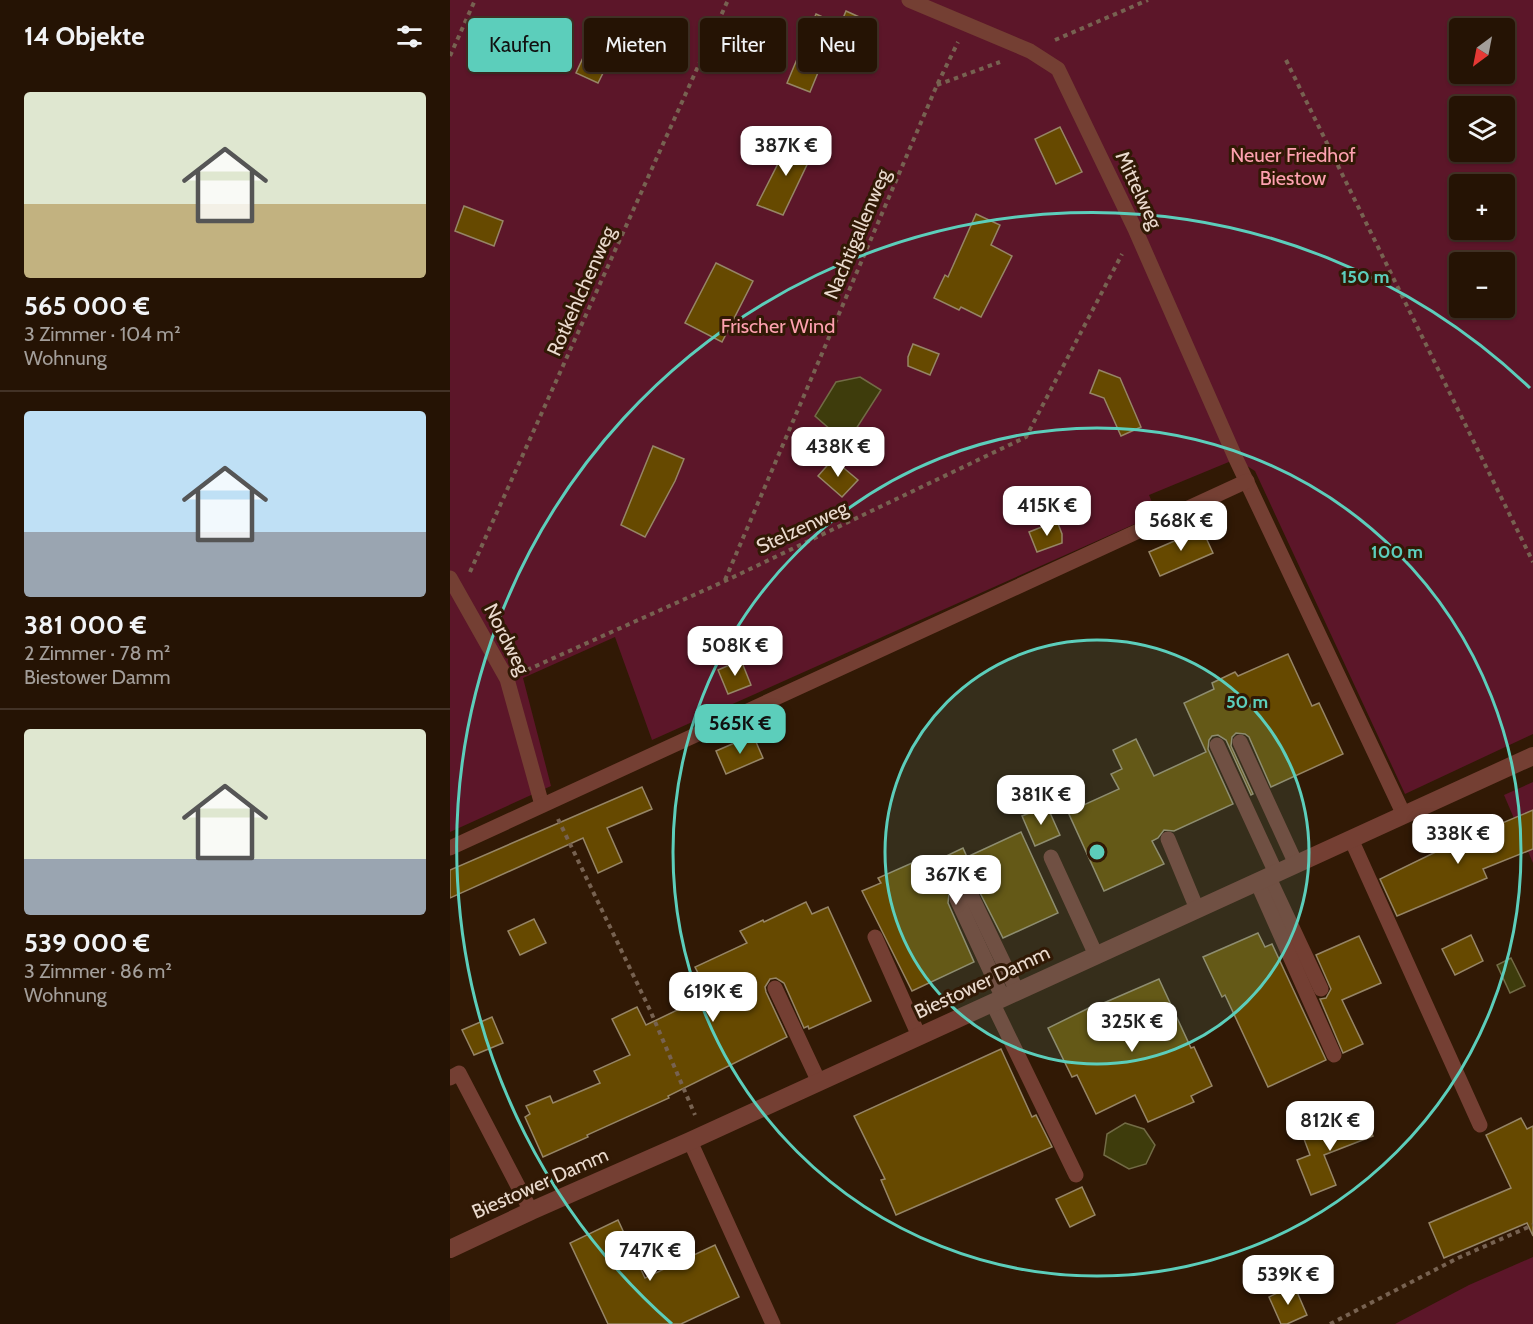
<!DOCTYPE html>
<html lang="de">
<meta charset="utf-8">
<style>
body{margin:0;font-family:Cabin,sans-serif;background:#312013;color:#f1f3f6;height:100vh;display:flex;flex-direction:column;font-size:22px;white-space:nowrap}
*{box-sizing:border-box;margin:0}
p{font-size:20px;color:#a39e9a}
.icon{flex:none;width:33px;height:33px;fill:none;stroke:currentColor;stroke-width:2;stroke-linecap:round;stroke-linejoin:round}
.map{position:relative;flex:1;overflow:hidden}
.drawer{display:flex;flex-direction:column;background:#251304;width:450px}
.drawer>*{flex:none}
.banner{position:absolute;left:18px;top:18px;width:570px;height:54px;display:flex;gap:12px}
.needle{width:39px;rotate:212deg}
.buttons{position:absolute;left:999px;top:18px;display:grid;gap:12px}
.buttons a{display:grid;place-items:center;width:66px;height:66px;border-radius:6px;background:#251304;box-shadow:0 2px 4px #0004,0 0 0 2px #423226;font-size:30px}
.price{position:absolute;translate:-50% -51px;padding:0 14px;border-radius:12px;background:#fff;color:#222;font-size:20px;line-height:39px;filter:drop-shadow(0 2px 3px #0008)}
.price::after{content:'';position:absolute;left:50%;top:36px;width:18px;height:14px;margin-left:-9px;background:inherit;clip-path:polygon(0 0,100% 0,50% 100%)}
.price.on{background:#5ccebb;color:#111}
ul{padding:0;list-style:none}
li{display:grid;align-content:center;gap:12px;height:318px;padding:0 24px}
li+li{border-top:2px solid #423226}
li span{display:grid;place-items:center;height:186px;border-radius:6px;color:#555}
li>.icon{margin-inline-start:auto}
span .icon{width:108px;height:108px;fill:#fffc;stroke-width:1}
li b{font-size:26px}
h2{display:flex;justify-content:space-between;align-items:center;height:72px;padding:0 24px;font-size:26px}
.chip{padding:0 21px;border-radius:6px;background:#251304;box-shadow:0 2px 4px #0004,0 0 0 2px #423226;font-size:21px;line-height:54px}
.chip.on{background:#5ccebb;color:#111}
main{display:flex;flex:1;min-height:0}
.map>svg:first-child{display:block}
.green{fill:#5c1629;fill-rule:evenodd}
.water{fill:#3e3c0c;stroke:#726b46;stroke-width:1.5}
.building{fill:#664900;stroke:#968566;stroke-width:1.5}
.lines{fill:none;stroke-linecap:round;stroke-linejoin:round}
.path{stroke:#776251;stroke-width:4;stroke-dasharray:4.5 4.5;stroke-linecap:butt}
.service{stroke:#743f33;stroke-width:15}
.minor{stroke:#743f33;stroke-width:18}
.ring{fill:none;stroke:#5ccebb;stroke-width:3}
.labels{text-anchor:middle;stroke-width:6;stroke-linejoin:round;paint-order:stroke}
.park-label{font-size:20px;fill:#fea1b0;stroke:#311905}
.street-label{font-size:20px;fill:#eadace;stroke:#311905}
.centre{fill:#5ccebb;stroke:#311905;stroke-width:3}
.ring-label{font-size:18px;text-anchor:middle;font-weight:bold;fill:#5ccebb;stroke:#311905;stroke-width:6;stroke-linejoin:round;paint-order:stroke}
</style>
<main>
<section class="drawer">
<h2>14 Objekte<svg class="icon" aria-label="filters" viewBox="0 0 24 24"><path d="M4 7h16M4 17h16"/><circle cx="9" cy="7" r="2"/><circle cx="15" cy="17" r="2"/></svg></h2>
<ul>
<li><span style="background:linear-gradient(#dfe7d0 60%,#c2b280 0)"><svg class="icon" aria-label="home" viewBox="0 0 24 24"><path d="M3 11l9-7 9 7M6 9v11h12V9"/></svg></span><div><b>565 000 €</b><p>3 Zimmer · 104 m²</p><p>Wohnung</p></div></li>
<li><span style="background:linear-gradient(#bfe0f5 65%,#9aa5b1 0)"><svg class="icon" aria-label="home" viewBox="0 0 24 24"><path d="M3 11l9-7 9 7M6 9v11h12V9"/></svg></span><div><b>381 000 €</b><p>2 Zimmer · 78 m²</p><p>Biestower Damm</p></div></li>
<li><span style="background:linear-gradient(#dfe7d0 70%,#9aa5b1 0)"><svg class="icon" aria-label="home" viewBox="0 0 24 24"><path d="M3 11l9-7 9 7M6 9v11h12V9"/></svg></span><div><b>539 000 €</b><p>3 Zimmer · 86 m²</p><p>Wohnung</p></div></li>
</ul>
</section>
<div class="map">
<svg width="1083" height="1324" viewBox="0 0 1083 1324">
<rect width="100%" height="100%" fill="#311905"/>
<g class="green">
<path d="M0 0H1083V734L955 794 805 471 786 459 699 495 707 514 202 740 165 637 73 678 101 786 0 832ZM1010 28H1054V74H1010ZM1010 106H1054V152H1010ZM1010 184H1054V230H1010ZM1010 262H1054V308H1010Z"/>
<path d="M1083 782V863L1054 795Z"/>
<path d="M1083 1257V1324H945L1019 1285Z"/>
</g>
<g class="water">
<path d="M410 377 431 390 406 429 381 430 365 416 386 382Z"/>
<path d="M1061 958 1075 986 1060 993 1047 965Z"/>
<path d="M675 1123 694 1129 705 1145 696 1164 679 1169 654 1155 657 1134Z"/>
</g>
<g class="building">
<path d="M396 11 418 21 406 49 384 40Z"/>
<path d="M366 14 388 24 360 92 337 83Z"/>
<path d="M137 49 160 59 148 83 126 73Z"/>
<path d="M610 127 632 172 606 184 585 139Z"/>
<path d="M341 138 364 150 333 215 307 205Z"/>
<path d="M14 206 53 221 44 246 5 231Z"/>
<path d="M526 214 550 225 541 245 562 256 531 317 511 307 509 310 484 298 495 275 498 277Z"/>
<path d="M266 263 303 281 272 342 235 323Z"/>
<path d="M463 344 489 354 480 375 458 366V357Z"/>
<path d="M649 370 670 378 691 427 671 436 654 398 640 393Z"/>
<path d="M203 446 234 459 225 481 195 537 171 525Z"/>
<path d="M383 459 408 480 392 497 368 476Z"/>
<path d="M607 521 612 534V543L587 552 579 532Z"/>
<path d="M752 529 763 553 710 576 699 552Z"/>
<path d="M838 654 862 706 869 703 893 754 821 787 799 737 795 734 786 733 782 737 781 746 803 794 801 795 776 740 768 735 762 736 759 740 758 749 783 804 724 831 714 830 708 838 702 841 714 864 654 891 618 812 669 789 661 774 672 769 663 750 686 739 704 776 756 752 734 703 764 689 762 683 785 672 788 676Z"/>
<path d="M291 660 301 685 278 694 268 670Z"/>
<path d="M303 735 313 758 276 774 266 751Z"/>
<path d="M192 787 202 809 157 828 172 862 148 873 133 838 0 898V870Z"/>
<path d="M597 806 610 835 585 846 572 816Z"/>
<path d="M1083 810V849L1033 869 1037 878 947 916 930 879 998 846Z"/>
<path d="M571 832 608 913 553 938 526 885 516 884 511 890H502L499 894 498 903 524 962 462 991 412 891 431 883 428 878 462 863 465 871 513 848 517 857Z"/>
<path d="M356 902 362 914 378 907 421 1001 359 1029 358 1026 354 1028 334 983 326 978 320 979 315 987 316 992 337 1037 218 1096 219 1098 137 1135 138 1137 93 1157 75 1117 80 1114 76 1106 100 1096 103 1103 150 1083 144 1071 180 1055 162 1019 187 1007 196 1025 242 1003 231 981 248 973 245 967 297 943 290 931 313 920 314 922Z"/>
<path d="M84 919 96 943 70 955 58 931Z"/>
<path d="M808 933 815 947 822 944 876 1060 818 1087 775 995 772 997 753 957Z"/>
<path d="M1021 935 1033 961 1005 975 992 949Z"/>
<path d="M909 936 931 983 892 1000 913 1044 893 1053 870 999 876 998 881 989 866 955Z"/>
<path d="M709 979 741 1048 744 1047 762 1086 741 1096 744 1102 698 1122 685 1095 646 1114 627 1075 622 1077 598 1028 641 1007 642 1008Z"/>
<path d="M42 1017 53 1043 24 1055 12 1030Z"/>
<path d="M551 1049 582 1117 586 1115 602 1147 446 1215 431 1180 435 1179 404 1116Z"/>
<path d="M915 1116 923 1136 874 1155 886 1185 861 1195 847 1160 860 1155 854 1139Z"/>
<path d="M1071 1118 1077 1129 1083 1126V1236L1077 1223 994 1258 979 1223 1061 1188 1036 1135Z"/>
<path d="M632 1187 645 1215 620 1227 606 1199Z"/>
<path d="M168 1220 195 1278 265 1245 289 1297 231 1324H158L120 1243Z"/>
<path d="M844 1285 857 1315 837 1324H831L819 1297Z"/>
</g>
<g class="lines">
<g class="path">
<path d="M605 40 698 0"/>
<path d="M0 56 25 0"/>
<path d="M836 60 1083 562"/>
<path d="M487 85 550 62"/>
<path d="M20 572 278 0"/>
<path d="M275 580 487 85 508 42"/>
<path d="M77 670 275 581 576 437 672 254"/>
<path d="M108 819 200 1010 245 1115"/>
<path d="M880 1324 1008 1258 1083 1225"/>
</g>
<g class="service">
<path d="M459 0 580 51 608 69 685 229 786 459 954 815"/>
<path d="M0 578 57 679 92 805"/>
<path d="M790 742 846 864"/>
<path d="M767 745 826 873"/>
<path d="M718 839 747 909"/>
<path d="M901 839 1030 1125"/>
<path d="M0 848 797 481"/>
<path d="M601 857 646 955"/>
<path d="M818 876 871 989"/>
<path d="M807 882 884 1055"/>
<path d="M520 893 567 991"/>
<path d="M507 899 553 998"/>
<path d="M425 937 469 1036"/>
<path d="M325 988 369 1082"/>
<path d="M542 1002 626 1175"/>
<path d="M0 1078 9 1073 81 1211"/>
<path d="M240 1141 323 1324"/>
</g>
<path class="minor" d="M0 1249 81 1211 240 1141 1083 756"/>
</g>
<circle cx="647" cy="852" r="212" fill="#5ccebb" fill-opacity=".12"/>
<g class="ring">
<circle cx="647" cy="852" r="212"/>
<circle cx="647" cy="852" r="424"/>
<path d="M222 1324A635 635 0 1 1 1080 388"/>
</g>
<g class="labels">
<g class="park-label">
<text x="843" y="162">Neuer Friedhof<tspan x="843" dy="23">Biestow</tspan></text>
<text x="328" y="333">Frischer Wind</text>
</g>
<g class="street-label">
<text transform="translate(689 190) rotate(65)" y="7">Mittelweg</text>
<text transform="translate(407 234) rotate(-67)" y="7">Nachtigallenweg</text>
<text transform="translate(131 291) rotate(-66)" y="7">Rotkehlchenweg</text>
<text transform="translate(352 527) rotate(-25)" y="7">Stelzenweg</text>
<text transform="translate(57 639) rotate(63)" y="7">Nordweg</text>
<text transform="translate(532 982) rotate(-25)" y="7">Biestower Damm</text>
<text transform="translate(90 1183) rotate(-24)" y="7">Biestower Damm</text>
</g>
</g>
<circle cx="647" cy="852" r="9" class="centre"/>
<g class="ring-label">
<text x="915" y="283">150 m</text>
<text x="947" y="558">100 m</text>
<text x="797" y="708">50 m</text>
</g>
</svg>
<div class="buttons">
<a><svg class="needle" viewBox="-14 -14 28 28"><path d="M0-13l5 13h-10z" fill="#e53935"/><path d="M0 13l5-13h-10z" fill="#a39e9a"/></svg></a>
<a><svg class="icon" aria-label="layers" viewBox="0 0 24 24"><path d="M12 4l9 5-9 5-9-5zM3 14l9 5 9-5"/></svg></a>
<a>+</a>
<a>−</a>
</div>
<b class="price" style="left:336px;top:177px">387K €</b>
<b class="price" style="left:388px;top:478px">438K €</b>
<b class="price" style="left:597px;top:537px">415K €</b>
<b class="price" style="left:731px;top:552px">568K €</b>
<b class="price" style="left:285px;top:677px">508K €</b>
<b class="price on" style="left:290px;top:755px">565K €</b>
<b class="price" style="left:591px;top:826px">381K €</b>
<b class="price" style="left:1008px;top:865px">338K €</b>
<b class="price" style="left:506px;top:906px">367K €</b>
<b class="price" style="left:263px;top:1023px">619K €</b>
<b class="price" style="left:682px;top:1053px">325K €</b>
<b class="price" style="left:880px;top:1152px">812K €</b>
<b class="price" style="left:200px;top:1282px">747K €</b>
<b class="price" style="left:838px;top:1306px">539K €</b>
<div class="banner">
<a class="chip on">Kaufen</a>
<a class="chip">Mieten</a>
<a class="chip">Filter</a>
<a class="chip">Neu</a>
</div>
</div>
</main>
